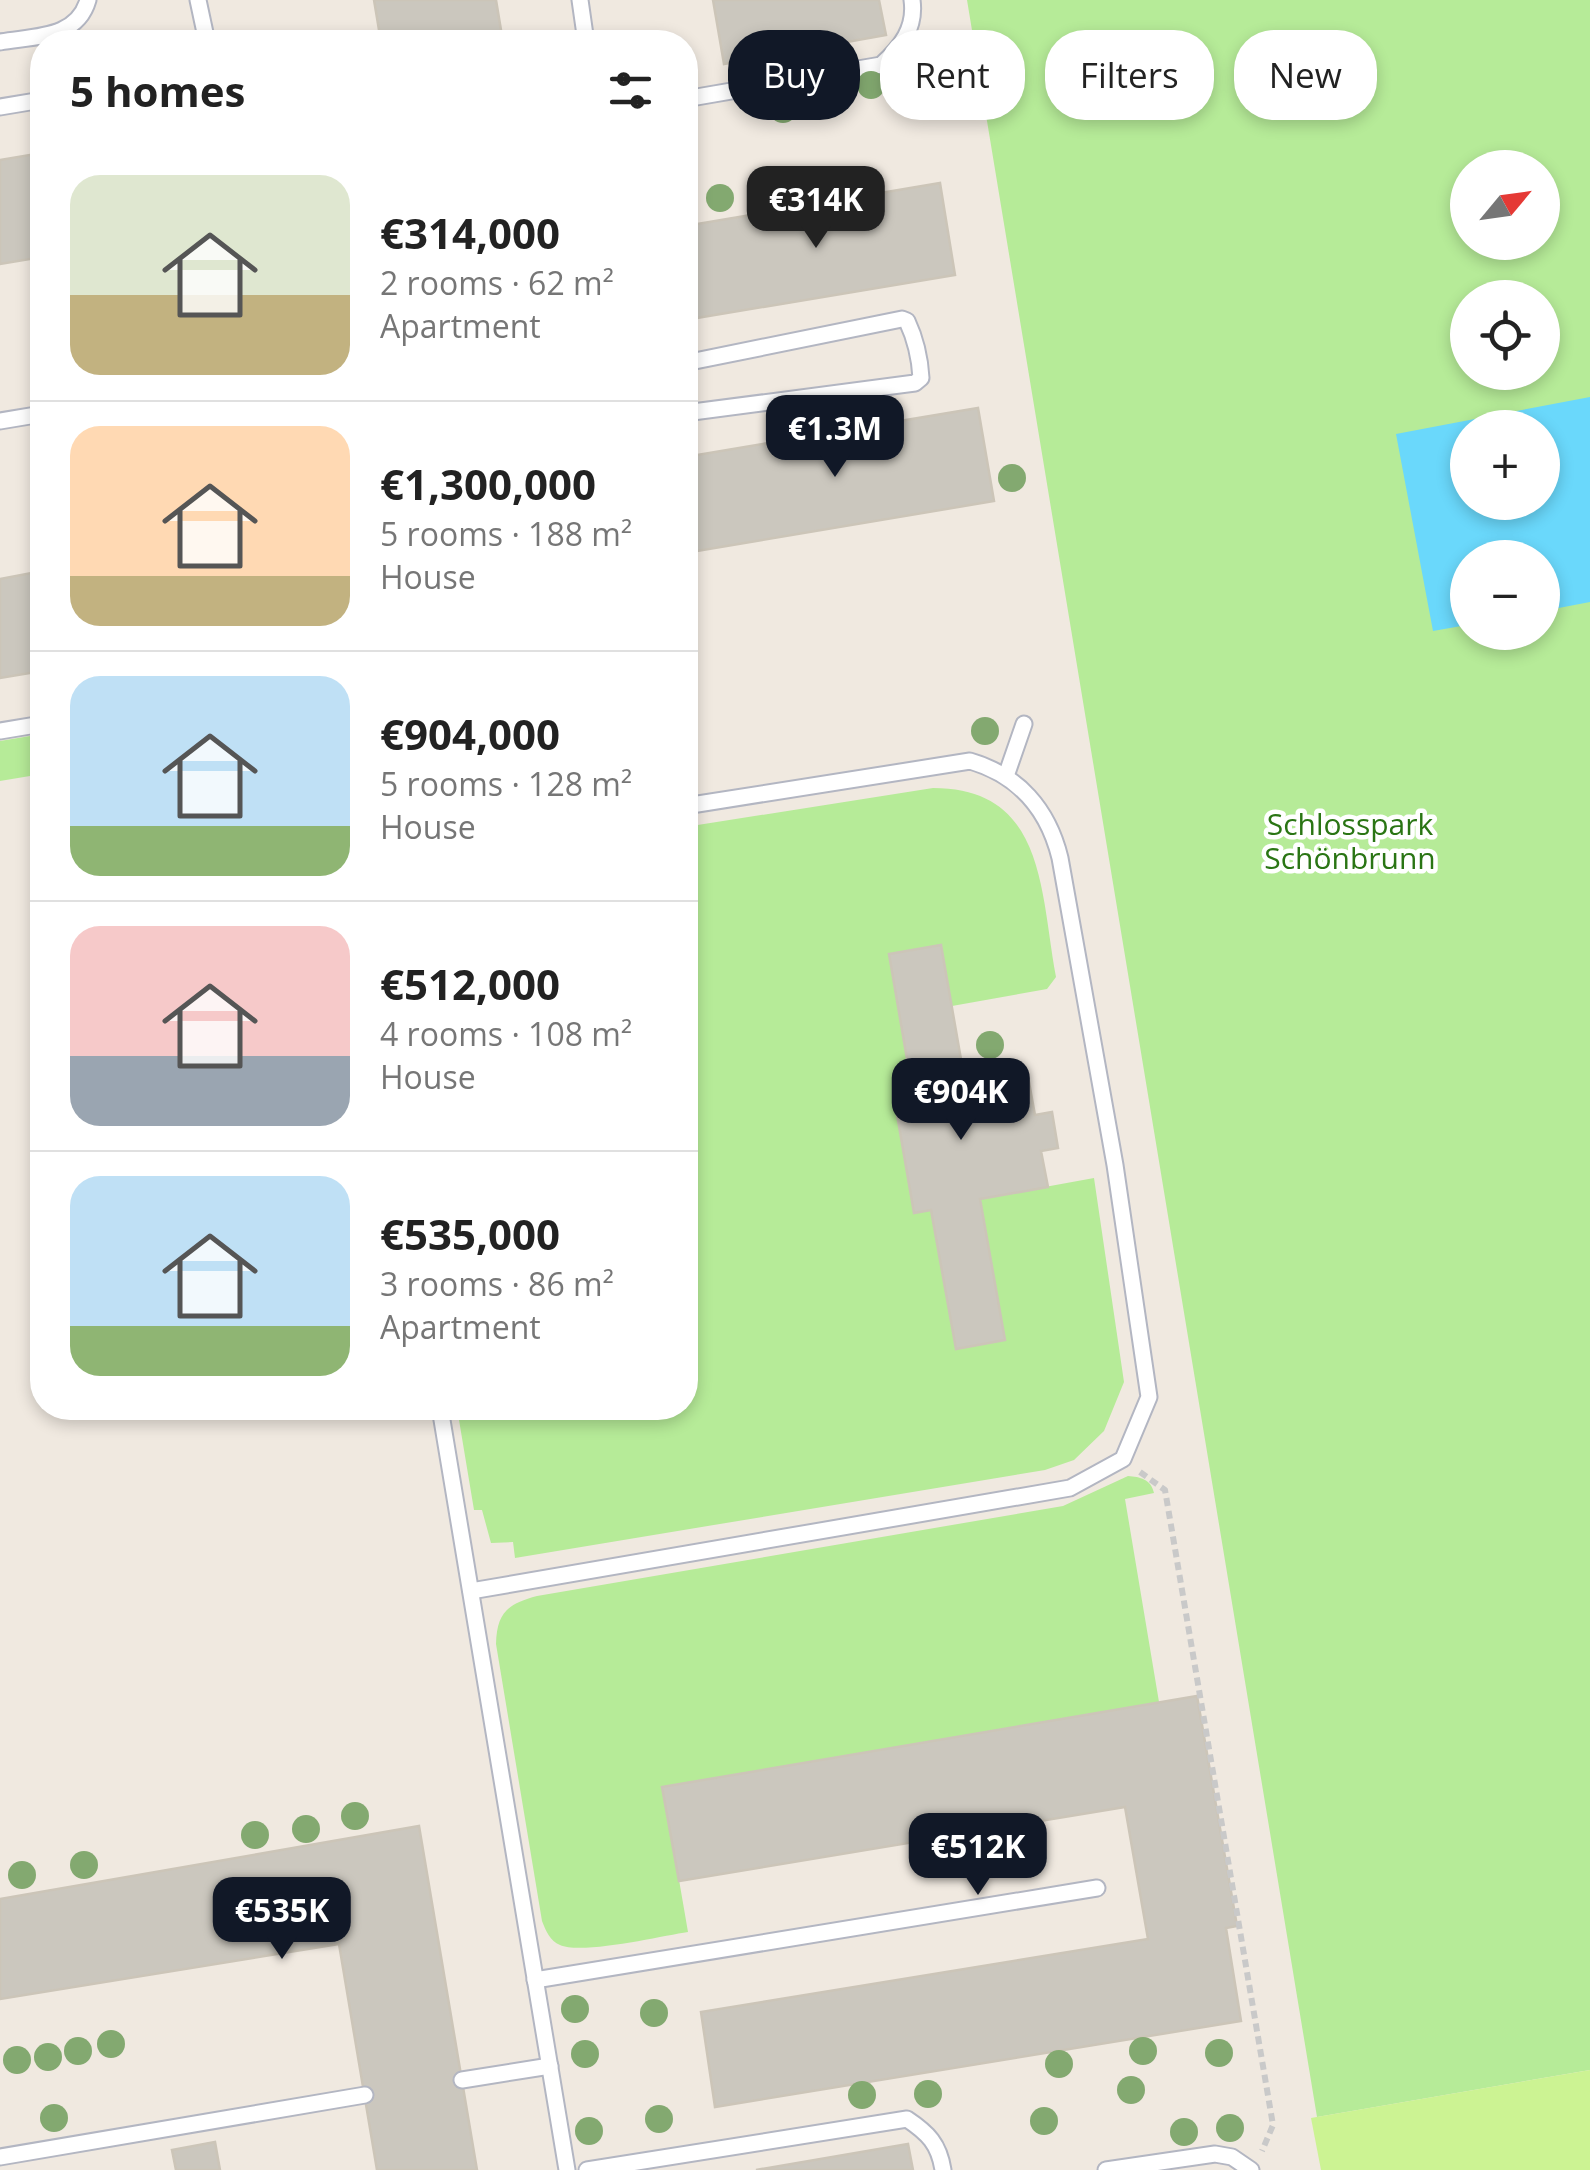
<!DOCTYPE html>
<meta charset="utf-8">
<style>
body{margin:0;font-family:"Open Sans",sans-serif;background:#f6f6f6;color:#222;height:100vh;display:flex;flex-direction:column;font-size:38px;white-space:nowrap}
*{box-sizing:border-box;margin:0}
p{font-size:32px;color:#767676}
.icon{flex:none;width:55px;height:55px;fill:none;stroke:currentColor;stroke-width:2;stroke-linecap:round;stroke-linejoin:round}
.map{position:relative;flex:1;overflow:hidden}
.panel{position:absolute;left:30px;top:30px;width:668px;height:1390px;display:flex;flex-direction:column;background:#fff;border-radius:40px;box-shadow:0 5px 15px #0003}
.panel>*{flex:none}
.top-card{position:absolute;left:728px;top:30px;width:712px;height:90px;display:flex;gap:20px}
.needle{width:65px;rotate:61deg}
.controls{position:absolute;left:1450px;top:150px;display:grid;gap:20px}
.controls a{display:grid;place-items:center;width:110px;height:110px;border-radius:50%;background:#fff;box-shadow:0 5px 15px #0003;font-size:50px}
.price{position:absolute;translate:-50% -85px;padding:0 22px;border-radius:20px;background:#111827;color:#fff;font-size:32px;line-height:65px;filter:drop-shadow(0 2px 5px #0008)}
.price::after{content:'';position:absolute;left:50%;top:60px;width:30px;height:22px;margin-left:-15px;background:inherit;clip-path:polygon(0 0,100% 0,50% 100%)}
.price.active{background:#222;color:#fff}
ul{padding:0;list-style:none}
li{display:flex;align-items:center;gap:30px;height:250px;padding:0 40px}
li+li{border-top:2px solid #e0e0e0}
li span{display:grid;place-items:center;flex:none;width:280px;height:200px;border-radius:30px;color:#555}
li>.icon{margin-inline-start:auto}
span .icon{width:120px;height:120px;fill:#fffc;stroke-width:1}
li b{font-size:42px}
h2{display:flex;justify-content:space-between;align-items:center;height:120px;padding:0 40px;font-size:42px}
.tag{padding:0 35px;border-radius:40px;background:#fff;box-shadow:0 5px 15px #0003;font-size:35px;line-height:90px}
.tag.active{background:#111827;color:#fff}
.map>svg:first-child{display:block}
.green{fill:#b6eb98;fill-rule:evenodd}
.pitch{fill:#ccf393}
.water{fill:#6ad8fb;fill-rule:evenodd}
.building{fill:#cbc7be;stroke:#ccc5b8;stroke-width:2.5}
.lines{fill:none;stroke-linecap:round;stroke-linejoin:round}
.lane-casing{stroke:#b3b6c2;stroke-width:19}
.path{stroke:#c9c9c9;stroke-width:6;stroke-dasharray:8 5;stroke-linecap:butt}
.lane{stroke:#fff;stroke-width:15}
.tree{fill:#83a970}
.labels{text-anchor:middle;stroke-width:9;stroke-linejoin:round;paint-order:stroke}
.park-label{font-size:30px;fill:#2a7514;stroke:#fff}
</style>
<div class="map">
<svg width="1590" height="2170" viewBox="0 0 1590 2170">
<rect width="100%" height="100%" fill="#f0e9e0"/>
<g class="green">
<path d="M967 0H1590V2070L1317 2117ZM1468 168H1542V242H1468ZM1468 298H1542V372H1468ZM1468 428H1542V502H1468ZM1468 558H1542V632H1468Z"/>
<path d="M42 734V774L0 781V741Z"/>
<path d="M933 788C1046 788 1040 892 1056 977L1047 989 952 1006 941 945 889 954 913 1094 895 1097 915 1213 931 1210 956 1349 1004 1340 980 1199 1094 1178 1124 1382 1104 1431 1074 1460 1045 1470 515 1558 513 1542 491 1543 482 1510H474L457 1408H685V827Z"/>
<path d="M1128 1476C1140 1477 1151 1479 1154 1493L1125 1499 1159 1702 663 1787 688 1932C661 1936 582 1955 560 1945 550 1941 546 1931 542 1921L496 1644C497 1613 507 1604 537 1596L1063 1506Z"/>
</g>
<path class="pitch" d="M1590 2070V2170H1321L1311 2118Z"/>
<path class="water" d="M1590 397V602L1543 611 1542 558H1468L1467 625 1433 631 1396 434ZM1468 428H1542V502H1468Z"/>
<g class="building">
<path d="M374 0H496L503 42H381Z"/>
<path d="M713 0H879L886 35 724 64Z"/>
<path d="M42 153V257L0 264V160Z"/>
<path d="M940 183 955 275 685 320V226Z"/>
<path d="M978 408 994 501 685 553V457Z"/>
<path d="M42 571V671L0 678V579Z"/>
<path d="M941 945 966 1088 1028 1077 1035 1115 1052 1112 1058 1148 1041 1151 1048 1187 980 1199 1005 1340 956 1349 931 1210 914 1213 894 1097 913 1094 889 954Z"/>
<path d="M1197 1696 1237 1926 1226 1928 1241 2021 715 2107 701 2012 1148 1939 1125 1807 679 1881 662 1787Z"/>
<path d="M419 1826 477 2170H377L339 1944 0 1999V1899Z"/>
<path d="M215 2142 220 2170H176L172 2150Z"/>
<path d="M908 2144 913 2170H756Z"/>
</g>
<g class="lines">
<g class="lane-casing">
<g id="lane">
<path d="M198 0 207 42"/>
<path d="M580 0 586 42"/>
<path d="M0 42C34 36 77 39 88 0"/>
<path d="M685 99 881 65C901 47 916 28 912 0"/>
<path d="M0 107 42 100"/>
<path d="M685 363 902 319 907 321C915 338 920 360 921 378L915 383 685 413"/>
<path d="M0 421 42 414"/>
<path d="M0 731 42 724"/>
<path d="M1006 776 1024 724"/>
<path d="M440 1408 567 2170"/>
<path d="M471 1591 1070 1488 1123 1459 1149 1397 1115 1165 1060 858C1048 809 1018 775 970 761L685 806"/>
<path d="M535 1980 1097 1888"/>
<path d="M462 2080 550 2066"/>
<path d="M0 2157 365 2095"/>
<path d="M587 2170 907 2119C928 2133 939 2144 943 2170"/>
<path d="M1106 2170 1215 2154 1232 2157 1251 2170"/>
</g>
</g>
<path class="path" d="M1140 1472 1165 1490 1273 2125 1262 2151"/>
<use href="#lane" class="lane"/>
</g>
<g class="tree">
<circle cx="871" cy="85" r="14"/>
<circle cx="783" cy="109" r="14"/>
<circle cx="720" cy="198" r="14"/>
<circle cx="1012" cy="478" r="14"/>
<circle cx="985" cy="731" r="14"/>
<circle cx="990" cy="1045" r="14"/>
<circle cx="355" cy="1816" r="14"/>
<circle cx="306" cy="1829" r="14"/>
<circle cx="255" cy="1835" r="14"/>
<circle cx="84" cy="1865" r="14"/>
<circle cx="22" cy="1875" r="14"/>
<circle cx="575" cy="2009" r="14"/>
<circle cx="654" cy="2013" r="14"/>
<circle cx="111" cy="2044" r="14"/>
<circle cx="78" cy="2051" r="14"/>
<circle cx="1143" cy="2051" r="14"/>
<circle cx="1219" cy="2053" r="14"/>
<circle cx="585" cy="2054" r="14"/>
<circle cx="48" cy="2057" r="14"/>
<circle cx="17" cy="2060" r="14"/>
<circle cx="1059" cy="2064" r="14"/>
<circle cx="1131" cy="2090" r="14"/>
<circle cx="928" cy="2094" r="14"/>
<circle cx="862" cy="2095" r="14"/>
<circle cx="54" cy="2118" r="14"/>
<circle cx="659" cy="2119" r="14"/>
<circle cx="1044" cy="2121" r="14"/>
<circle cx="1230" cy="2128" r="14"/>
<circle cx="589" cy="2131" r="14"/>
<circle cx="1184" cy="2132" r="14"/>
</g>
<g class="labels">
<g class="park-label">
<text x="1350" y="835">Schlosspark<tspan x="1350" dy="34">Schönbrunn</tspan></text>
</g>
</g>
</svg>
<div class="controls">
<a><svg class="needle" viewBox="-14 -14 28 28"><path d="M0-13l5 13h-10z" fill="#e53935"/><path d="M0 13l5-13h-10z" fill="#767676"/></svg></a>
<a><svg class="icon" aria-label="locate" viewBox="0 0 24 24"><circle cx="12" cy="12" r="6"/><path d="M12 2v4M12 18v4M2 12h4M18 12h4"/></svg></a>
<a>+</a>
<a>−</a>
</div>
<b class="price active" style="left:816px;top:251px">€314K</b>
<b class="price" style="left:835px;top:480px">€1.3M</b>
<b class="price" style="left:961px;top:1143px">€904K</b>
<b class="price" style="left:978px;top:1898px">€512K</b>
<b class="price" style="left:282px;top:1962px">€535K</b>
<div class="top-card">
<a class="tag active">Buy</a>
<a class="tag">Rent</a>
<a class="tag">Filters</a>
<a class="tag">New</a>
</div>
<section class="panel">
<h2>5 homes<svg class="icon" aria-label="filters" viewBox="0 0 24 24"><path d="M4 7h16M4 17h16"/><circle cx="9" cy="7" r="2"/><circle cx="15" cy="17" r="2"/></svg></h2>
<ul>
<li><span style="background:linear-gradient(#dfe7d0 60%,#c2b280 0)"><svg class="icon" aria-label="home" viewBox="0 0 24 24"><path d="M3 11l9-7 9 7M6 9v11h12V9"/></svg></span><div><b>€314,000</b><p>2 rooms · 62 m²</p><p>Apartment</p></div></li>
<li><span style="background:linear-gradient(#ffd9b3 75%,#c2b280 0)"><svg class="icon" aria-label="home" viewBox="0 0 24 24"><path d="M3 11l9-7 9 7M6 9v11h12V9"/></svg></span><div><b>€1,300,000</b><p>5 rooms · 188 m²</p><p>House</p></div></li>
<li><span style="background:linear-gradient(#bfe0f5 75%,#8fb573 0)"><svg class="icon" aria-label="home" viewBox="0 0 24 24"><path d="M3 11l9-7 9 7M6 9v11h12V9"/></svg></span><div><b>€904,000</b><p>5 rooms · 128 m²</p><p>House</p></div></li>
<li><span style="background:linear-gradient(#f6c9c9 65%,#9aa5b1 0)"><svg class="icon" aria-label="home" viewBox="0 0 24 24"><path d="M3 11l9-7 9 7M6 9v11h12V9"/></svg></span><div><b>€512,000</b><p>4 rooms · 108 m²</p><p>House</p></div></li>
<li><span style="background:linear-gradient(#bfe0f5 75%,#8fb573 0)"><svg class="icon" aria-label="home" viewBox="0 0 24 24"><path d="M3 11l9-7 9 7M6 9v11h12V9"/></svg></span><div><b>€535,000</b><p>3 rooms · 86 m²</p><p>Apartment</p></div></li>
</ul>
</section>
</div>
